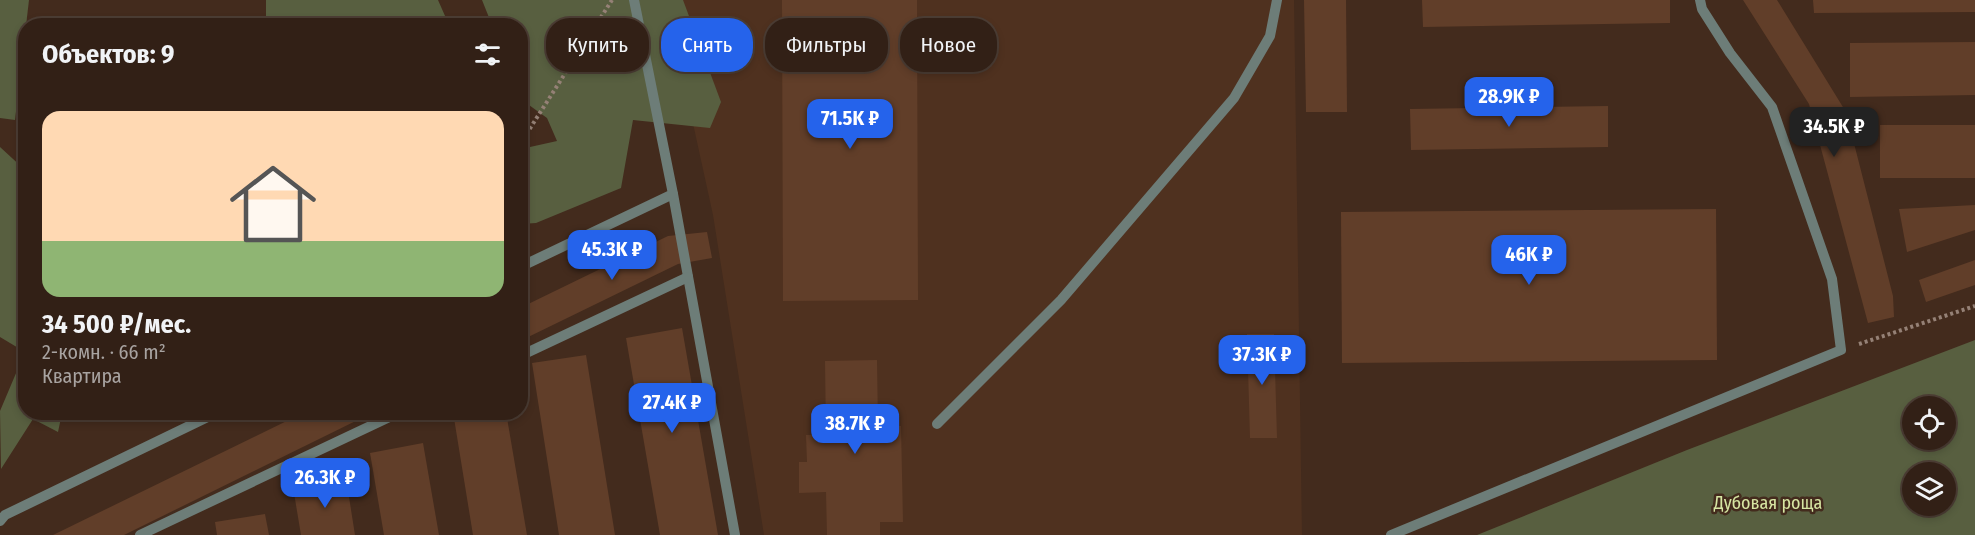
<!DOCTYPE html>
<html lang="ru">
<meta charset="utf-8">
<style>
body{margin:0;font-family:"Fira Sans Condensed",sans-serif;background:#3d2d23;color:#f1f3f6;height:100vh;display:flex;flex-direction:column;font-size:22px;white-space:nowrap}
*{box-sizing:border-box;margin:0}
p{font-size:20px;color:#a8a3a1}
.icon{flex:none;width:33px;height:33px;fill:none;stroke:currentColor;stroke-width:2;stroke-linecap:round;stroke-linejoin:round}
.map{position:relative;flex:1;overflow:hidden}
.drawer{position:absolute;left:18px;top:18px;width:510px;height:402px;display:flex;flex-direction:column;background:#322016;border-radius:24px;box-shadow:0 3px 9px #0003,0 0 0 2px #4d3e35}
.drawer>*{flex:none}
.hud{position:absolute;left:546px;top:18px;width:570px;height:54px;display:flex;gap:12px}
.tools{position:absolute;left:1902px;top:396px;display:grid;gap:12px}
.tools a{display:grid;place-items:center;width:54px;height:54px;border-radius:50%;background:#322016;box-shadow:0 3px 9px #0003,0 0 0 2px #4d3e35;font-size:30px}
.price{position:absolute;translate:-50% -51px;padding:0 14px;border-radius:12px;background:#2563eb;color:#fff;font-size:20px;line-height:39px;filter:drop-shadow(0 2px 3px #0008)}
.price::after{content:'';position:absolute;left:50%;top:36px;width:18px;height:14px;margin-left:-9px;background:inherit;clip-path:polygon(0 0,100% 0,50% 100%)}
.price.selected{background:#222;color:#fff}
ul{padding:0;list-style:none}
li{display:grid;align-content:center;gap:12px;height:318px;padding:0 24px}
li span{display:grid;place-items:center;height:186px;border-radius:18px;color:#555}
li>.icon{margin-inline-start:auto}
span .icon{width:108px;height:108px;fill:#fffc;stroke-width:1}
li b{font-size:26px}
h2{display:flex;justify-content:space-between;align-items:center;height:72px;padding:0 24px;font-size:26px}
.pill{padding:0 21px;border-radius:24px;background:#322016;box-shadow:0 3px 9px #0003,0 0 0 2px #4d3e35;font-size:21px;line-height:54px}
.pill.selected{background:#2563eb;color:#fff}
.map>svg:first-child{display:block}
.built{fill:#4f311f}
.green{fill:#585f40;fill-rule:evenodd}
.building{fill:#613e29}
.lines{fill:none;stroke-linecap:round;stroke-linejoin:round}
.path{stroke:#958176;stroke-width:4;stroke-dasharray:3 3;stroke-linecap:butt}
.service{stroke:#6d7d78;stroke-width:10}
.labels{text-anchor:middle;stroke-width:5;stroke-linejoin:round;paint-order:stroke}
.park-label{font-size:18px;fill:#d7e6a3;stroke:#432b1d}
</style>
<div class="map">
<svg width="1975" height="535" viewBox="0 0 1975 535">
<rect width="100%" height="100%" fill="#432b1d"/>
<path class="built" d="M666 0H1294L1302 535H764L713 215Z"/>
<g class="green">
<path d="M0 0H29L15 120 0 118Z"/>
<path d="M266 0H438L449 25H263L266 16Z"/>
<path d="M482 0H683L721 102 710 128 633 120 621 188 536 223 521 224V149L557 141 547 118 522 100 521 97 520 26 492 25Z"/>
<path d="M0 147 25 170 26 412 62 413 58 432 33 419 1 469 0 411 25 352 0 337Z"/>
<path d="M1975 340V535H1477L1687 450ZM1912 406H1946V440H1912ZM1912 472H1946V506H1912Z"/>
</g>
<g class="building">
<path d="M782 0H917L918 300 783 301Z"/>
<path d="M1304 0H1346L1347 112H1306Z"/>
<path d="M1422 0H1670V23L1423 27Z"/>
<path d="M1743 0H1777L1846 112 1893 296 1894 317 1868 323 1809 104Z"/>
<path d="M1813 0H1975V12L1814 13Z"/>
<path d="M1975 42V95L1850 97V43Z"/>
<path d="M1608 106V147L1411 150 1410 109Z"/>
<rect x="1880" y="125" width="95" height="53"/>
<path d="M1975 205V230L1907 252 1899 209Z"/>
<path d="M1716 209 1717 360 1342 363 1341 212Z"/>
<path d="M707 232 712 258 678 264 520 341V308L668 236Z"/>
<path d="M1975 260V285L1926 302 1919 280Z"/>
<path d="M682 328 718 535H660L626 338Z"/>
<path d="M1247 334H1274L1277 438H1250Z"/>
<path d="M586 355 615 535H559L532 363Z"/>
<path d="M877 360 878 426H901L903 522H880V535H827L826 492 799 493V462H807L806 435H826L825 361Z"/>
<path d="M305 412H374L124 535H53Z"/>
<path d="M453 412H506L527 535H473Z"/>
<path d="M423 443 439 535H384L370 453Z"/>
<path d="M346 478 355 535H301L293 487Z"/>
<path d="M265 514 269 535H217L215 522Z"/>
</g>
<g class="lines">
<g class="path">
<path d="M520 144 612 0"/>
<path d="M1859 344 1975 306"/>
</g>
<g class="service">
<path d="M673 194 735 535"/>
<path d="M520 267 673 194 634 0"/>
<path d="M520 356 688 277"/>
<path d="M937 424 1061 300 1234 98 1270 36 1277 0"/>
<path d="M0 521 5 515 218 412"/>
<path d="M140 535 400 412"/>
<path d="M1391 535 1841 350 1832 279 1772 107 1730 53 1702 9 1700 0"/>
</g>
</g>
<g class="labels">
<g class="park-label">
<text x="1768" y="509">Дубовая роща</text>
</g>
</g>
</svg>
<div class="tools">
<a><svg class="icon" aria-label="locate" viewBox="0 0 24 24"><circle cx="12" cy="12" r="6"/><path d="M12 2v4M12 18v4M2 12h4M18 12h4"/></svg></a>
<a><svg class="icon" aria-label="layers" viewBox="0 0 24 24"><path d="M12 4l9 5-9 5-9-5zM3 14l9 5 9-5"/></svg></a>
</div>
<b class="price" style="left:1509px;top:128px">28.9K ₽</b>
<b class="price" style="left:850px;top:150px">71.5K ₽</b>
<b class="price selected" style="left:1834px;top:158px">34.5K ₽</b>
<b class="price" style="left:612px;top:281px">45.3K ₽</b>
<b class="price" style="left:1529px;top:286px">46K ₽</b>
<b class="price" style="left:1262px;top:386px">37.3K ₽</b>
<b class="price" style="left:672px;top:434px">27.4K ₽</b>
<b class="price" style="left:855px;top:455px">38.7K ₽</b>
<b class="price" style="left:325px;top:509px">26.3K ₽</b>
<div class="hud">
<a class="pill">Купить</a>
<a class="pill selected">Снять</a>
<a class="pill">Фильтры</a>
<a class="pill">Новое</a>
</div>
<section class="drawer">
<h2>Объектов: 9<svg class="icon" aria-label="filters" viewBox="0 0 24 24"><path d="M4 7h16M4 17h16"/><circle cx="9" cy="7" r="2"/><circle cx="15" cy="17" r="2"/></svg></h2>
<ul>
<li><span style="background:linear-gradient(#ffd9b3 70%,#8fb573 0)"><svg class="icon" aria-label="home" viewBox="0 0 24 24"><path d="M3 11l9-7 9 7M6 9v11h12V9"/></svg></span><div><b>34 500 ₽/мес.</b><p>2-комн. · 66 m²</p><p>Квартира</p></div></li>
</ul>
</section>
</div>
